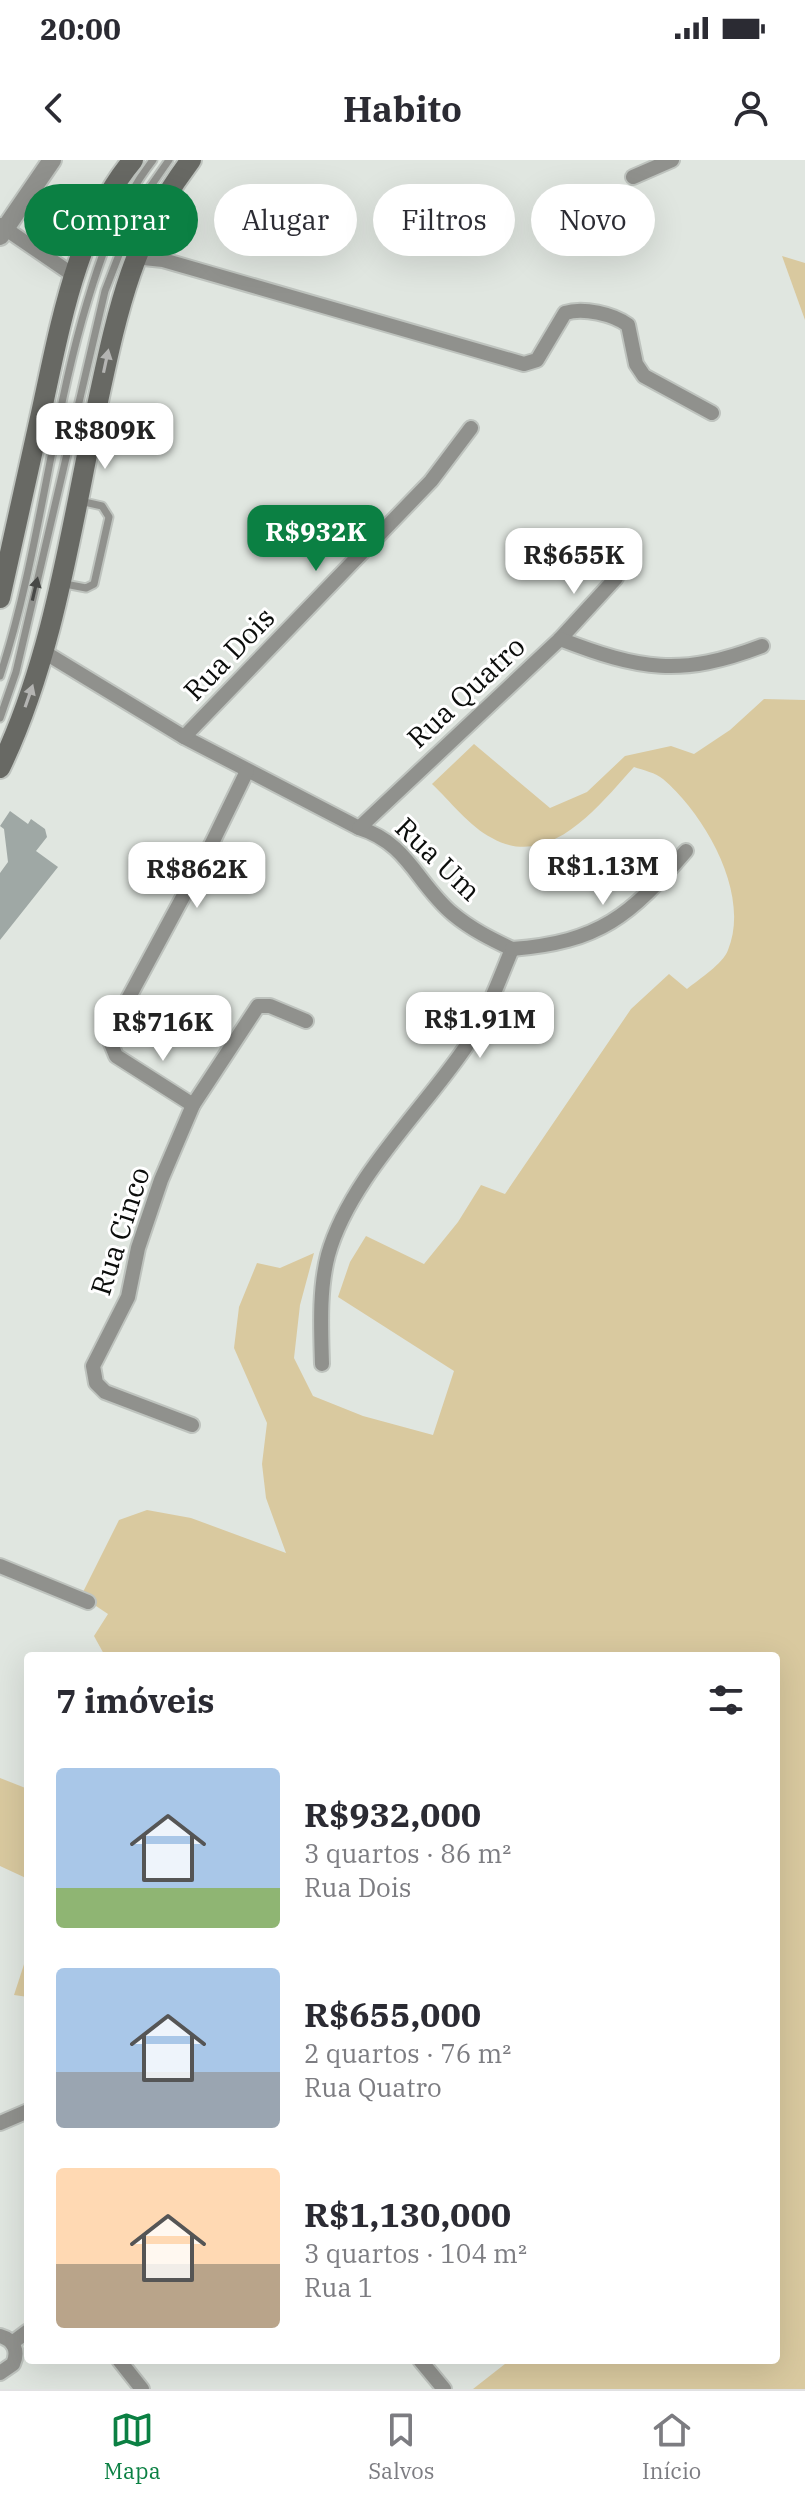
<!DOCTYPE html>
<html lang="pt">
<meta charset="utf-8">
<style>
body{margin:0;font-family:"IBM Plex Serif",serif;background:#f2f2f3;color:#2b2b33;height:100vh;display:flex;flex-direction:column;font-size:30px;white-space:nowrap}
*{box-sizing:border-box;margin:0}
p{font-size:26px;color:#7c7c81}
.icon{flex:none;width:44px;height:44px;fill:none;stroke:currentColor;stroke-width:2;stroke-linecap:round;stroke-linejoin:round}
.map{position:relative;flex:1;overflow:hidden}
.sheet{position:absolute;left:24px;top:1492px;width:756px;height:712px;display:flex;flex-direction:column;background:#fff;border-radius:8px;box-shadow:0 8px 32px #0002}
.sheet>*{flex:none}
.banner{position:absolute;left:24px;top:24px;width:758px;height:72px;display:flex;gap:16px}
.price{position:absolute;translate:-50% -68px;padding:0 18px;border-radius:16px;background:#fff;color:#222;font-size:26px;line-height:52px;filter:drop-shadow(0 2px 4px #0008)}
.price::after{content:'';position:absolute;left:50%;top:48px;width:24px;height:18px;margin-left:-12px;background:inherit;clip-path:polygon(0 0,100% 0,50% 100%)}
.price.current{background:#0b8043;color:#fff}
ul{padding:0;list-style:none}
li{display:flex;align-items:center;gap:24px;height:200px;padding:0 32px}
li span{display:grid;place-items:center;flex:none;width:224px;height:160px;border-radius:8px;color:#555}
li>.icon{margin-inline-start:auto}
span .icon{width:96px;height:96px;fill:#fffc;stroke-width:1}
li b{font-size:34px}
h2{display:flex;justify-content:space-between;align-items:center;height:96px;padding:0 32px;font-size:34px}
.pill{padding:0 28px;border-radius:36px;background:#fff;box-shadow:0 8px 32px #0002;font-size:28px;line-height:72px}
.pill.current{background:#0b8043;color:#fff}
.status{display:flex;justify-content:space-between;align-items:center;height:56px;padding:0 40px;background:#fff;direction:ltr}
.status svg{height:22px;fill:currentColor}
header{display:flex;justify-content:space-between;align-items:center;height:104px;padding:0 32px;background:#fff;font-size:36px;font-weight:700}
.tabs{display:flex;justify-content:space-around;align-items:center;height:112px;border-top:2px solid #e1e1e2;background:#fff;font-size:22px;color:#7c7c81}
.tabs a{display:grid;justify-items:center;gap:4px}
.tabs .current{color:#0b8043}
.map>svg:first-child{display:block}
.green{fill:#d9c99f}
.building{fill:#9fa8a5}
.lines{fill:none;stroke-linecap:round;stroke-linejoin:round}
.service-casing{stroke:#bec3be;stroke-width:11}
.minor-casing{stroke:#bec3be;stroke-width:18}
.tertiary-casing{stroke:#bec3be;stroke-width:22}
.secondary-casing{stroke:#bec3be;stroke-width:24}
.service{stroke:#90918d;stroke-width:7}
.minor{stroke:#90918d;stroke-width:14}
.tertiary{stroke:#90918d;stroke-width:18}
.secondary{stroke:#686964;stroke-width:20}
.oneway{fill:#b4b4b2}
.oneway2{fill:#474846}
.labels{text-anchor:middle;stroke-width:6;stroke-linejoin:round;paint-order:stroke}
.street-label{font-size:28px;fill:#0b0d0b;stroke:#fff}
</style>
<div class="status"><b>20:00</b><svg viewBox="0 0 49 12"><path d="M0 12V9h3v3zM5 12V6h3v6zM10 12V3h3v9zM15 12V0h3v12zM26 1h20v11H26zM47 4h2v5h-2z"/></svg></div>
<header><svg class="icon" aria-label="back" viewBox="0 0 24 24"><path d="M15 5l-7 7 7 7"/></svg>Habito<svg class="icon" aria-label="person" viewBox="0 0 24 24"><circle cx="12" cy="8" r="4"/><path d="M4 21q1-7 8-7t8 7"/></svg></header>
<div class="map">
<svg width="805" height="2229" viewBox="0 0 805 2229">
<rect width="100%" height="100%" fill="#e0e6e0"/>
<g class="green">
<path d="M782 96 805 103V160Z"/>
<path d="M764 539 805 540V2229H473L510 2200H776V1496H105L94 1476 108 1454 81 1436 119 1360 147 1350 191 1358 286 1393 266 1338 262 1304 267 1263 234 1188 239 1147 257 1103 280 1108 314 1093 300 1145 294 1198 313 1236 363 1256 433 1275 454 1211 338 1137 350 1102 366 1076 424 1104 458 1062 481 1025 505 1034 631 849 669 814 687 829C699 819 723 804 728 790 751 734 705 655 663 619 656 613 643 610 634 607 600 644 550 711 492 678 470 667 450 641 432 624L474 584 550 648 587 632 625 596 671 586 694 594 730 570Z"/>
<path d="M0 1618 28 1629V1719L0 1706Z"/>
<path d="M28 1792V1837L14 1835Z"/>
</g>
<path class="building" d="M10 651 28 664 31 659 45 669 47 677 36 691 58 707 0 780V713L8 702 4 669 0 666Z"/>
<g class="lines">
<g class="service-casing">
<g id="service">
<path d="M65 424 86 428 94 424 109 357 102 346 80 341"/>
<path d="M0 516C38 400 49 278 82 160 98 104 116 47 153 0"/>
<path d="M0 558 16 512 105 131 139 43 169 0"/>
</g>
</g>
<g class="minor-casing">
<g id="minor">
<path d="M633 17 672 0"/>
<path d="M0 65 76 117"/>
<path d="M134 97 163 100 524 204 537 200 565 153C583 147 613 154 628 165L636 204 644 216 712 253"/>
<path d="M560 479 616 418"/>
<path d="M44 492 184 577 359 668C408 683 417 724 453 754 471 769 491 779 512 789 498 823 486 857 465 888 422 951 349 1020 328 1095 319 1129 321 1169 322 1204"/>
<path d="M184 577 431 321 471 268"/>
<path d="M359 668 560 479C640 510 681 517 762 486"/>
<path d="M512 789C600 782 630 756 686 691"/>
<path d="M193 945 116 896 108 876 212 683 247 611"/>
<path d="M192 1265 105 1232 96 1223 93 1206 128 1137 138 1088 161 1020 193 945 258 846H270L306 861"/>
<path d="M0 1406 88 1442"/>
<path d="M0 1963 28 1951"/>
<path d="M0 2176C14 2180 19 2191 13 2204L0 2213"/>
<path d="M12 2183 28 2171"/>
<path d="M119 2200 142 2229"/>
<path d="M420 2200 444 2229"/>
</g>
</g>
<g class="tertiary-casing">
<path id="tertiary" d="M0 76 52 0"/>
</g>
<g class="secondary-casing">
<g id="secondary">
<path d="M0 438C13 378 27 318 40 258 59 173 75 69 133 0"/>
<path d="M0 608C54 496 71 367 97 246 117 153 132 77 191 0"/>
</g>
</g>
<use href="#service" class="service"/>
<use href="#minor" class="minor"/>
<use href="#tertiary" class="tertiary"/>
<use href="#secondary" class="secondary"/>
</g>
<defs><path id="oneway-solid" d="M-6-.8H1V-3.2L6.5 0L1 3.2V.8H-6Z" transform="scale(2)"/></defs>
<g class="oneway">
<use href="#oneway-solid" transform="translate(106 201) rotate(-78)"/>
<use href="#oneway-solid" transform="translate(29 536) rotate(-71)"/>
</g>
<use class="oneway2" href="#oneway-solid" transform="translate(35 429) rotate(-77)"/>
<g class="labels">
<g class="street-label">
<text transform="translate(229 494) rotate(-46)" y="10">Rua Dois</text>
<text transform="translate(466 532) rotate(-43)" y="10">Rua Quatro</text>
<text transform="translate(438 699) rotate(44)" y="10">Rua Um</text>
<text transform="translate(120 1071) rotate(-72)" y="10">Rua Cinco</text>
</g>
</g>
</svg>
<b class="price" style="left:105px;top:311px">R$809K</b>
<b class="price current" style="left:316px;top:413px">R$932K</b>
<b class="price" style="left:574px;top:436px">R$655K</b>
<b class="price" style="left:603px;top:747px">R$1.13M</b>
<b class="price" style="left:197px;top:750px">R$862K</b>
<b class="price" style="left:480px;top:900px">R$1.91M</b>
<b class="price" style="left:163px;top:903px">R$716K</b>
<div class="banner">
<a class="pill current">Comprar</a>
<a class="pill">Alugar</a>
<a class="pill">Filtros</a>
<a class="pill">Novo</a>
</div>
<section class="sheet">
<h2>7 imóveis<svg class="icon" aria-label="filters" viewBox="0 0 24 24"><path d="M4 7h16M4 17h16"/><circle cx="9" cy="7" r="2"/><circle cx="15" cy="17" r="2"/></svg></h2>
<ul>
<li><span style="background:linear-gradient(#a9c7e8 75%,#8fb573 0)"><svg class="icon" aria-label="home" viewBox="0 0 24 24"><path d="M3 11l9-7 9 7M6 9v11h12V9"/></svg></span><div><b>R$932,000</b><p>3 quartos · 86 m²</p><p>Rua Dois</p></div></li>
<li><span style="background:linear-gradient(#a9c7e8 65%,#9aa5b1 0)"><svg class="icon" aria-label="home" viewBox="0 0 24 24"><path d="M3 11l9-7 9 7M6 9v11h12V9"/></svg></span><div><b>R$655,000</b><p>2 quartos · 76 m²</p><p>Rua Quatro</p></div></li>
<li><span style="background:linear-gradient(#ffd9b3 60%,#b9a48a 0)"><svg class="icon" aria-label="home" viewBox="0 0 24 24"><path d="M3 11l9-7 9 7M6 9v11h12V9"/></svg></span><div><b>R$1,130,000</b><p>3 quartos · 104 m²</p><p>Rua 1</p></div></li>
</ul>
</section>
</div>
<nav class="tabs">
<a class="current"><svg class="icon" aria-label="map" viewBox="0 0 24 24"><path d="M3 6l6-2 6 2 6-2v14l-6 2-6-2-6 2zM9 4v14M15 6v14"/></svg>Mapa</a>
<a><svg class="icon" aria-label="saved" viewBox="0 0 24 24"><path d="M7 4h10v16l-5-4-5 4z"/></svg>Salvos</a>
<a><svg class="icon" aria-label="home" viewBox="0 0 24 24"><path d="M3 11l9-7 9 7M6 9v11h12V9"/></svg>Início</a>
</nav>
